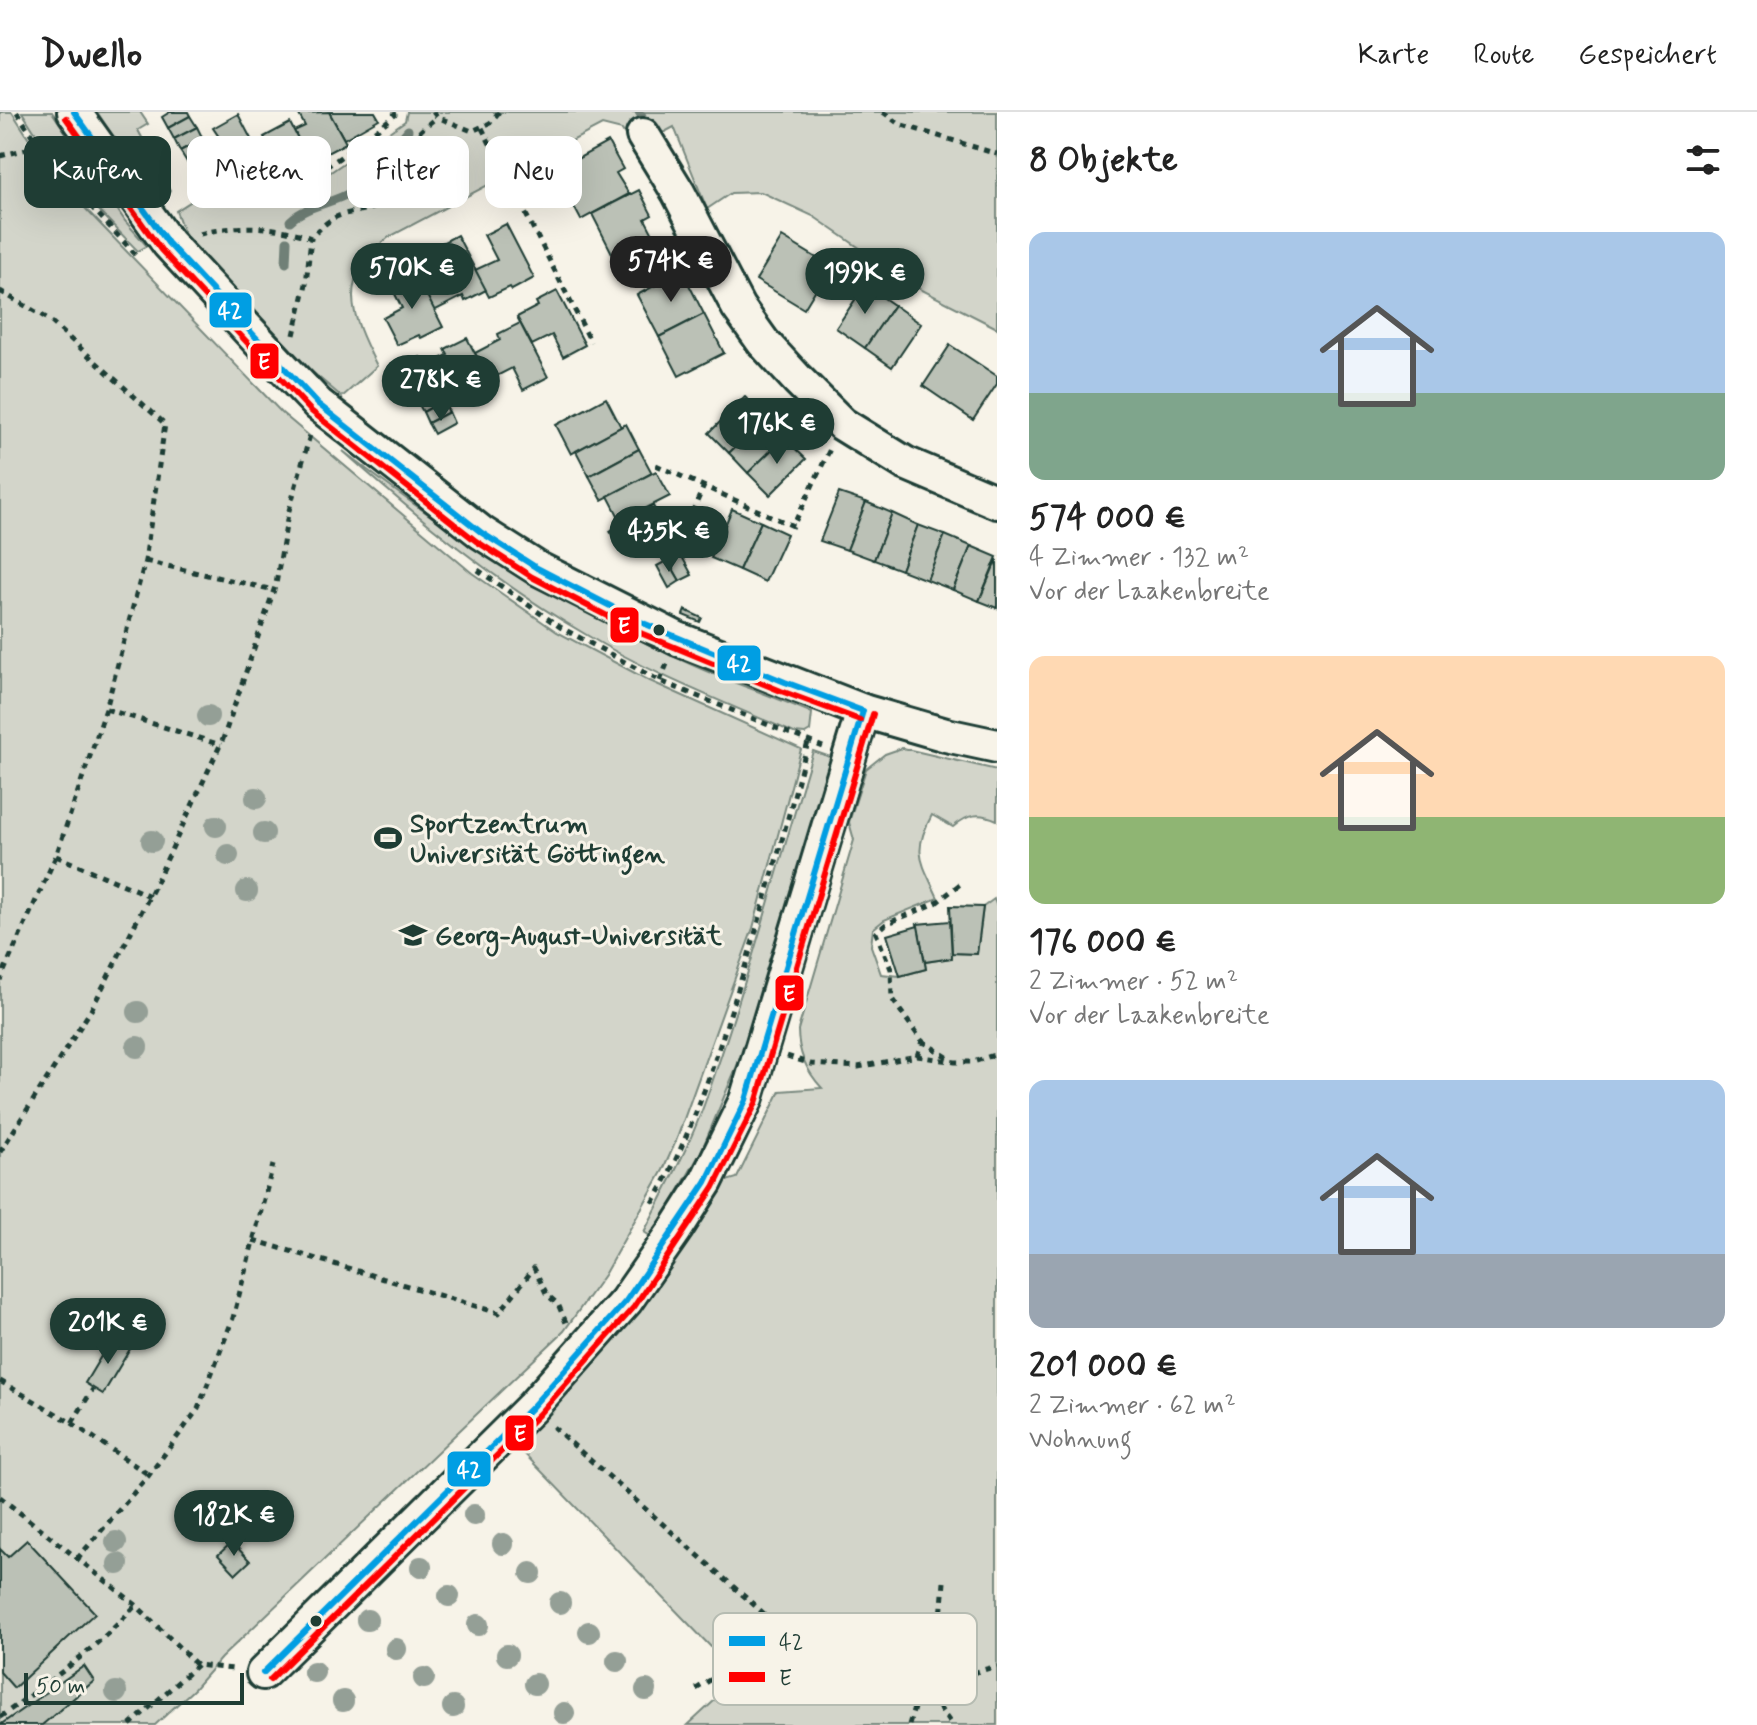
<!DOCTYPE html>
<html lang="de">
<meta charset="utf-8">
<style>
body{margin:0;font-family:Mynerve,sans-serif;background:#f6f6f6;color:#222;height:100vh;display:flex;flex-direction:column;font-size:30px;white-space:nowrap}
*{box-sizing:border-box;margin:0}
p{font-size:26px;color:#767676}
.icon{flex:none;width:44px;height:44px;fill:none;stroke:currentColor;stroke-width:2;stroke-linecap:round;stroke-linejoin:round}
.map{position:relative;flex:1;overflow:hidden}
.panel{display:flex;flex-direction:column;background:#fff;width:760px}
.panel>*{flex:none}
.top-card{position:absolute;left:24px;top:24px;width:760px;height:72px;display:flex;gap:16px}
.scale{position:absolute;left:24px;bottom:20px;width:220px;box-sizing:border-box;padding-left:8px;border:4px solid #1f3d34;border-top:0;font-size:22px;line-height:28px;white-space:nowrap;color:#1f3d34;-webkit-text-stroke:6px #f7f3e8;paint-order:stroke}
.price{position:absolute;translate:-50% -68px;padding:0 18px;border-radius:28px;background:#1f3d34;color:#fff;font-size:26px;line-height:52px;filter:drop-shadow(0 2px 4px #0008)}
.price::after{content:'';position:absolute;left:50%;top:48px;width:24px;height:18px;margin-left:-12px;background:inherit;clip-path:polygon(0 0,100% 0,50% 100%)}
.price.current{background:#222;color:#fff}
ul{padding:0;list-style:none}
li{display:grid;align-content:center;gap:16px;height:424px;padding:0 32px}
li span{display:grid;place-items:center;height:248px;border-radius:16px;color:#555}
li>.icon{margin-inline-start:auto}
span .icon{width:144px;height:144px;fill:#fffc;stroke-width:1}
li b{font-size:34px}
h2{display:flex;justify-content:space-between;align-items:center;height:96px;padding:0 32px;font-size:34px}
.tag{padding:0 28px;border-radius:16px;background:#fff;box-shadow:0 8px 32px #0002;font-size:28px;line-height:72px}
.tag.current{background:#1f3d34;color:#fff}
header{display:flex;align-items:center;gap:48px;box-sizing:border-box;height:112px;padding:0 40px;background:#fff;border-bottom:2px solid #e0e0e0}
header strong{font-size:38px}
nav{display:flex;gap:44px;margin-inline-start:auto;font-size:28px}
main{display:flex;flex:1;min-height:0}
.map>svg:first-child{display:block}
.green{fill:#d3d5ca;stroke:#79897f;stroke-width:2}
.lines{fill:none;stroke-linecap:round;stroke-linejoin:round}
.stream{stroke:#6f8077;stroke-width:9}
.building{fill:#bbc1b6;stroke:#1f3d34;stroke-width:2}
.minor-casing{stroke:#1f3d34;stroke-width:38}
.path{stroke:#1f3d34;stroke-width:5;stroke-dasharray:6 6;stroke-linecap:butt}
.minor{stroke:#f7f3e8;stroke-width:32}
.bus-1-casing{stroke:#f7f3e8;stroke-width:12}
.bus-2-casing{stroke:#f7f3e8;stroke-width:12}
.bus-1{stroke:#009ee3;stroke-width:6}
.bus-2{stroke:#f00;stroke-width:6}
.tree{fill:#949f96}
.bus-dot{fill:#1f3d34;stroke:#f7f3e8;stroke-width:3}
.labels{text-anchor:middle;stroke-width:6;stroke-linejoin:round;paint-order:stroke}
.poi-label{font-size:26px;font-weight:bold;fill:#1f3d34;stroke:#f7f3e8;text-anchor:start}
.key{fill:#f7f3e8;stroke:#b6bcb2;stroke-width:2}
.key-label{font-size:22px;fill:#1f3d34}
.line-badge{stroke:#f7f3e8;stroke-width:3}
.badge-label{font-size:22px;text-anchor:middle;font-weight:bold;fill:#fff}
</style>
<header>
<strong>Dwello</strong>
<nav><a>Karte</a><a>Route</a><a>Gespeichert</a></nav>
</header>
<main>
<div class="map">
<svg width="997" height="1613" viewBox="0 0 997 1613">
<rect width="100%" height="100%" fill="#f7f3e8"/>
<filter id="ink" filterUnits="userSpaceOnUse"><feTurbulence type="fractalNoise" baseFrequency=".0125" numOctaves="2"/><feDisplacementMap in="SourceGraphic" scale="16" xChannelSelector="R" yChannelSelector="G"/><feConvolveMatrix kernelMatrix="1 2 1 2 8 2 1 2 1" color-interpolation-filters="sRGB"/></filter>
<g filter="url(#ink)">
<g class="green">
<path d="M0 0H12L37 39 82 93 282 301 472 461 557 520 650 569 801 637 753 816 676 1029 663 1058 604 1163 564 1219 221 1546 194 1577 155 1613H0Z"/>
<path d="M22 0H52L125 109 147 134 138 139C96 96 53 52 22 0Z"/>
<path d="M97 0H140L148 12 138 18 170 79 167 85 132 52Z"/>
<path d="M407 0H997V216L918 176 813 104 761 80 731 81 707 97 674 15 633 37 622 18 602 13 389 125C336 166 350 201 377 254L342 285 277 230 190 137 176 99 215 74C244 92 275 92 306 77L405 9Z"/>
<path d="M343 339C450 423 564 495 688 551 729 570 771 583 812 601L810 619 805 622 794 621C724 590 651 562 585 522 497 471 418 406 343 339Z"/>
<path d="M902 636 997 658V708C979 700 968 702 953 715L932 703C911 741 922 750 938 786L884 808 873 817 871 834 881 862 900 864 926 857 925 850 952 846V841L977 842 983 795 994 787 997 795V1613H688L740 1565 517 1334 607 1235 663 1165 723 1070 737 1066 780 979 822 976C807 960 798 941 798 918L854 728 849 710 866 657 885 642Z"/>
<path d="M813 639 833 646 744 937 701 1040 652 1125 644 1120C665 1079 688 1037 704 993 746 877 777 757 813 639Z"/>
</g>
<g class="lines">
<g class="stream">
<path d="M639 0 642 4"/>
<path d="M290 109C308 92 333 92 353 79 380 61 387 42 408 18"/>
<path d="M286 151 287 129"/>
</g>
</g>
<g class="building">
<path d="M170 0H188L190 4 168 16 162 5Z"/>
<path d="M329 0H375L379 7 344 27Z"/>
<path d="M329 0 346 31 310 50 294 19 305 14 298 1Z"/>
<path d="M238 2 260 44 224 65 208 35 221 28 213 16Z"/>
<path d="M190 4 197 15 174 27 168 16Z"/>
<path d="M290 11 312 54 276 73 260 44 271 38 264 25Z"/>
<path d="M197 15 203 27 180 39 174 27Z"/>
<path d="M203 27 209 38 187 50 180 39Z"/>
<path d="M608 30 623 57 616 61 629 82 581 108 555 59Z"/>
<path d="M209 38 216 49 193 62 187 50Z"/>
<path d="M216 49 221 61 199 73 193 62Z"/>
<path d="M639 78 652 103 645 107 657 130 617 151 592 102Z"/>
<path d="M506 112 534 166 512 178 510 175 489 185 475 158 497 148 484 123Z"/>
<path d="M457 123 486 178 465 189 463 184 434 199 421 172 446 158 434 135Z"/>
<path d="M782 125 830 154 804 197 756 168Z"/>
<path d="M682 159 704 202 659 225 637 183Z"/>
<path d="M415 160 443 215 421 226 419 223 397 233 383 206 402 196 390 172Z"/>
<path d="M865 173 894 193 865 236 836 216Z"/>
<path d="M557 179 585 233 563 245 552 223 532 233 517 205 538 194 536 190Z"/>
<path d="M894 193 921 212 892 255 865 236Z"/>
<path d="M704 202 724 241 679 264 659 225Z"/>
<path d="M520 211 548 265 523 278 512 256 489 268 475 241 500 228 498 222Z"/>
<path d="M467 226 495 280 471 292 460 270 439 281 425 254 448 243 445 237Z"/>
<path d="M950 233 997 264V272L973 308 923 274Z"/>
<path d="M420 245 426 256 405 267 400 256Z"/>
<path d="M426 256 432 267 411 278 405 267Z"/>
<path d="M432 267 437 278 417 289 411 278Z"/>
<path d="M437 278 443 289 423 300 417 289Z"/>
<path d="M745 285 765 306 729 341 709 321Z"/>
<path d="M606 286 621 315 571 342 556 313Z"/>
<path d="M443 289 449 300 428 311 423 300Z"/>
<path d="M449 300 454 311 434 322 428 311Z"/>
<path d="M765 306 784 326 748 361 729 341Z"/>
<path d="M626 312 639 337 589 364 576 339Z"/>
<path d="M784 326 806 347 770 383 748 361Z"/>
<path d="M639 337 652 361 602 388 589 364Z"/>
<path d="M656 359 670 384 621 409 608 384Z"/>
<path d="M839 381 866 390 847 438 820 429Z"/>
<path d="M866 390 892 401 874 448 847 438Z"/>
<path d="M653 394 665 415 654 421 642 400Z"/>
<path d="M732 397 761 410 739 458 711 446Z"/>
<path d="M642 400 654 421 643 427 632 406Z"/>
<path d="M892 401 918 413 901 458 874 448Z"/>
<path d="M632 406 643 427 632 433 621 412Z"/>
<path d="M761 410 787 422 765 470 739 458Z"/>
<path d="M621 412 632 433 621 439 610 419Z"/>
<path d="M918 413 945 423 927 468 901 458Z"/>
<path d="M945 423 971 434 953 478 927 468Z"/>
<path d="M971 434 997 445 979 489 953 478Z"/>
<path d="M680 441 692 463 680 469 668 448Z"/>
<path d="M997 447V496L979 489Z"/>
<path d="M668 448 680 469 669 476 657 454Z"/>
<path d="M685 498 702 506 700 510 683 503Z"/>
<path d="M950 794 983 795 977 842 952 841Z"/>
<path d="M950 809 952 846 925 850 917 812Z"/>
<path d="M918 814 926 857 900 864 887 823Z"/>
<path d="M112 1226 130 1237 103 1282 85 1271Z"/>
<path d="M27 1428 95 1501 14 1576 0 1560V1437L8 1445Z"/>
<path d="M232 1430 250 1449 236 1462 218 1443Z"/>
<path d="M84 1554 94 1569 42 1613H0Z"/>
</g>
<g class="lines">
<g class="minor-casing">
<g id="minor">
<path d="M74 0 168 131 279 251 318 292 482 421 537 456 678 527 863 599 946 623 997 634"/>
<path d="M643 23 678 80 738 195 763 230 797 267 842 312 905 351 997 390"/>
<path d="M263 1561 531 1296 626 1189 676 1117 706 1070 746 988 863 599"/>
</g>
</g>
<g class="path">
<path d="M17 0 47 47 137 144"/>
<path d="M433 0 437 5 472 19 490 11 499 0"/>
<path d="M883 0 899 12 997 42"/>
<path d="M482 16 591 230"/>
<path d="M0 44 39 34"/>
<path d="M193 77 202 76 215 68C227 72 258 85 269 82 307 75 365 27 395 3L394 0"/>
<path d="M200 122C237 112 275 113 311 126 320 116 329 107 341 103 357 98 377 99 389 86 402 71 402 49 410 33 416 21 427 13 437 5"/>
<path d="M0 179 48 207 165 312 145 449 106 597 56 744 0 868"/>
<path d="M294 223 306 172 311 126"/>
<path d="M656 353 793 414 830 337"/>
<path d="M672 428 682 423 704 374"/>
<path d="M145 449 274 478"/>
<path d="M478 458 560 515 660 569 823 635"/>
<path d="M660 569 667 552"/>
<path d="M106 597 221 633"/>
<path d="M56 744 150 784"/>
<path d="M922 929 952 948"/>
<path d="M787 944 811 952 858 955 917 944 955 950H973L997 942"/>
<path d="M917 944 922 929 892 887 891 857 876 821 886 812 936 791 964 769"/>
<path d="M0 1040 91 898 153 777 223 627 276 472 288 402 310 323"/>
<path d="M653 1091C689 1029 711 961 733 893 761 806 785 719 808 630"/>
<path d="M253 1128 499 1201 534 1156 547 1183 558 1192 567 1213"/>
<path d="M0 1269 72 1311 93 1277"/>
<path d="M72 1311 149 1363"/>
<path d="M553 1315 779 1515 832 1541 875 1544 925 1558 976 1560 997 1554"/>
<path d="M0 1385 136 1493 197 1553 233 1557"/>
<path d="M77 1447 149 1363 198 1297 233 1206 273 1053"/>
<path d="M925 1563 926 1577 952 1613"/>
<path d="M696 1577 731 1555 779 1515"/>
<path d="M0 1605C49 1570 96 1537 136 1493"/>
<path d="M130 1613 197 1553"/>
<path d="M909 1613 925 1558 938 1541 944 1470"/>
</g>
<use href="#minor" class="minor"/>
<g class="bus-1-casing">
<g id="bus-1">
<path d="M74 0 168 131 318 292 482 421 537 456 643 511 785 570 863 599"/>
<path d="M263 1561 531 1296 626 1189 706 1070 746 988 863 599"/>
</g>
</g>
<g class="bus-2-casing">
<g id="bus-2">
<path d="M66 6 161 138 311 299 476 429 532 465 638 520 781 579 860 608"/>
<path d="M270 1568 538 1303 634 1195 714 1075 756 991 873 602"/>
</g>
</g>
<use href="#bus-1" class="bus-1"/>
<use href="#bus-2" class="bus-2"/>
</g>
<g class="tree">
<circle cx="208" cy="604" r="11"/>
<circle cx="256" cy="686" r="11"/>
<circle cx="216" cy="714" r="11"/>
<circle cx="264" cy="721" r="11"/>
<circle cx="152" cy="729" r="11"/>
<circle cx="228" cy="743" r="11"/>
<circle cx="247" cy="779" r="11"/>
<circle cx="138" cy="900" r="11"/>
<circle cx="137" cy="935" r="11"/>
<circle cx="474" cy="1403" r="11"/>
<circle cx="116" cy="1430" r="11"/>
<circle cx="503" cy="1432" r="11"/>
<circle cx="118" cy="1452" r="11"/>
<circle cx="421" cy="1455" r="11"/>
<circle cx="531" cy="1461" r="11"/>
<circle cx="449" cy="1484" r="11"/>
<circle cx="560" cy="1491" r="11"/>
<circle cx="367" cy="1508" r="11"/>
<circle cx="478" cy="1513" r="11"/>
<circle cx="589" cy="1520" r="11"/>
<circle cx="396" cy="1537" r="11"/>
<circle cx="507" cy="1543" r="11"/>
<circle cx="617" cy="1549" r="11"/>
<circle cx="314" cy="1560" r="11"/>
<circle cx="424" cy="1566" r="11"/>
<circle cx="535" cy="1572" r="11"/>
<circle cx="646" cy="1578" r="11"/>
<circle cx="116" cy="1580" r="11"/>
<circle cx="343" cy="1589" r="11"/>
<circle cx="453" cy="1595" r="11"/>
<circle cx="564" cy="1601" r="11"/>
</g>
</g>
<defs>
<g id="stadium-bare" transform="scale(2.16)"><path d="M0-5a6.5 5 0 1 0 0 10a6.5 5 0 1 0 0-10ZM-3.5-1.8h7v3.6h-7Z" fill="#1f3d34" stroke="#f7f3e8" stroke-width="2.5" paint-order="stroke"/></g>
<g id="university-bare" transform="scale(2.16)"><path d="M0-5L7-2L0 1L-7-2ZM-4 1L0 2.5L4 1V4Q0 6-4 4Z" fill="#1f3d34" stroke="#f7f3e8" stroke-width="2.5" paint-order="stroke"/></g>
</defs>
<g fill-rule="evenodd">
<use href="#stadium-bare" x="388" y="726"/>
<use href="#university-bare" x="413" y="823"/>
</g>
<g class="bus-dot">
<circle cx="659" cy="518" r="7"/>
<circle cx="316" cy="1509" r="7"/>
</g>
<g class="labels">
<g class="poi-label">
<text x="410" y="720">Sportzentrum<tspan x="410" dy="30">Universität Göttingen</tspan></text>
<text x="435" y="832">Georg-August-Universität</text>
</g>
</g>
<rect x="713" y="1501" width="264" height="92" rx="12" class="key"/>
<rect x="729" y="1524" width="36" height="10" fill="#009ee3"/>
<rect x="729" y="1560" width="36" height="10" fill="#f00"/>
<g class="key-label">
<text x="779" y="1537">42</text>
<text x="779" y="1573">E</text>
</g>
<g class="line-badge">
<rect x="208" y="179" width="45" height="38" rx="8" fill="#009ee3"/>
<rect x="249" y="230" width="31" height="38" rx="8" fill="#f00"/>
<rect x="609" y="494" width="31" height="38" rx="8" fill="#f00"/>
<rect x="716" y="532" width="46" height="38" rx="8" fill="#009ee3"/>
<rect x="774" y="862" width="31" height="38" rx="8" fill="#f00"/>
<rect x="504" y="1302" width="31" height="38" rx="8" fill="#f00"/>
<rect x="446" y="1338" width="46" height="38" rx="8" fill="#009ee3"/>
</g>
<g class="badge-label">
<text x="230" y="206">42</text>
<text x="264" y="257">E</text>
<text x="624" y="521">E</text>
<text x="739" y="559">42</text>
<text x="789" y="889">E</text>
<text x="520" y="1329">E</text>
<text x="469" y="1365">42</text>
</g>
</svg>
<div class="scale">50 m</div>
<b class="price current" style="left:671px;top:192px">574K €</b>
<b class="price" style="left:412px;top:199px">570K €</b>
<b class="price" style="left:865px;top:204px">199K €</b>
<b class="price" style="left:441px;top:311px">278K €</b>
<b class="price" style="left:777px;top:354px">176K €</b>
<b class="price" style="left:669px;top:462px">435K €</b>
<b class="price" style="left:108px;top:1254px">201K €</b>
<b class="price" style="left:234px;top:1446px">182K €</b>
<div class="top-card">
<a class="tag current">Kaufen</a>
<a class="tag">Mieten</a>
<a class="tag">Filter</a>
<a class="tag">Neu</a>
</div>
</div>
<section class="panel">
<h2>8 Objekte<svg class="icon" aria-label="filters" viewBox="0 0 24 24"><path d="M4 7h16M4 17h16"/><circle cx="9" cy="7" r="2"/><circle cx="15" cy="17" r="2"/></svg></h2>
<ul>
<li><span style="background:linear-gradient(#a9c7e8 65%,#7fa58c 0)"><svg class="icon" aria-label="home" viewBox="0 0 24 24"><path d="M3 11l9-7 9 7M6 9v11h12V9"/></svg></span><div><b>574 000 €</b><p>4 Zimmer · 132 m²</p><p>Vor der Laakenbreite</p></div></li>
<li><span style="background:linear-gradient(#ffd9b3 65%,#8fb573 0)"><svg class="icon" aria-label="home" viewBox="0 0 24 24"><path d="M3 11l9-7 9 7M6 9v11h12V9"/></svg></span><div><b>176 000 €</b><p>2 Zimmer · 52 m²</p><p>Vor der Laakenbreite</p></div></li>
<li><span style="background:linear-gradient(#a9c7e8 70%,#9aa5b1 0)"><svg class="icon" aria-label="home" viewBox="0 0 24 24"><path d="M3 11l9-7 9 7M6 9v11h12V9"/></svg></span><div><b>201 000 €</b><p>2 Zimmer · 62 m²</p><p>Wohnung</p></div></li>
</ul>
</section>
</main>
